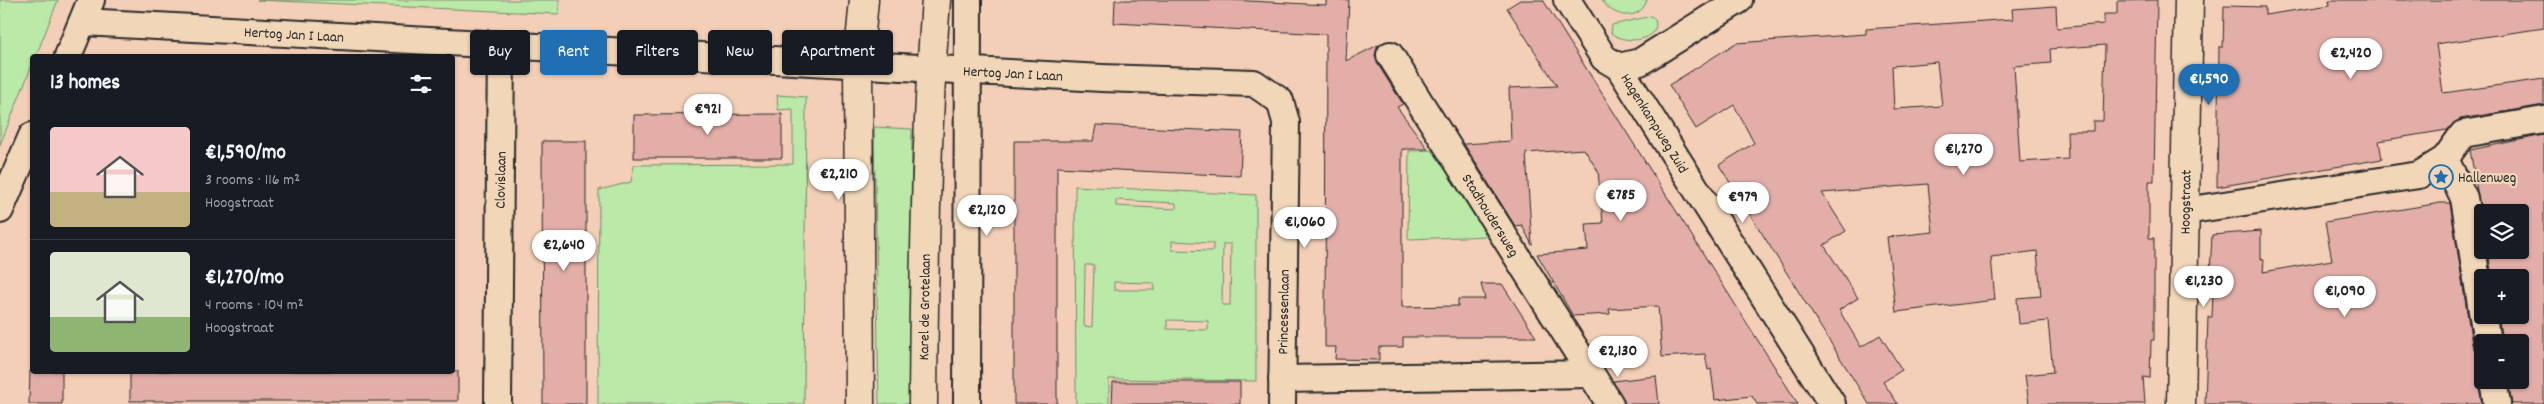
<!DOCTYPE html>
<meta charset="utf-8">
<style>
body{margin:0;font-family:Dekko,sans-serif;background:#242831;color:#f1f3f6;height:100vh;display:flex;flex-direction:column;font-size:19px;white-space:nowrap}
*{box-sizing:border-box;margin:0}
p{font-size:16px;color:#9ea1a6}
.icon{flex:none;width:28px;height:28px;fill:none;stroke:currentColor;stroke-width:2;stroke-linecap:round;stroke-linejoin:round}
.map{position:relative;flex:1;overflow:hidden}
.details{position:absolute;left:30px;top:54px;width:425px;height:320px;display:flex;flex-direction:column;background:#171b24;border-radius:5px;box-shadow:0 1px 4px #0004}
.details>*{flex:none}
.banner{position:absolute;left:470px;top:30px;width:475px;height:45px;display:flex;gap:10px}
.buttons{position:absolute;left:2474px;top:204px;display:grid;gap:10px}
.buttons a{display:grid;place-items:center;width:55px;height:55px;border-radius:5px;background:#171b24;box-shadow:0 1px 4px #0004;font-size:25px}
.price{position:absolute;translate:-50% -42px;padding:0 11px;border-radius:18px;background:#fff;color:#222;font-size:16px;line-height:32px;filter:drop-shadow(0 1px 2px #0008)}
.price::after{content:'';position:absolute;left:50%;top:30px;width:15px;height:11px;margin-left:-8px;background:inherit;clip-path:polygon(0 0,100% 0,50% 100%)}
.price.active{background:#1f6fb2;color:#fff}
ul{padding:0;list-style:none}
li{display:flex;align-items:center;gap:15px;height:125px;padding:0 20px}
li+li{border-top:1px solid #363941}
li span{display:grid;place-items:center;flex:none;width:140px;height:100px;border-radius:5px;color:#555}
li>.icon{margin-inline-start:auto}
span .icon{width:60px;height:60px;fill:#fffc;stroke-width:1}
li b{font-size:21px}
h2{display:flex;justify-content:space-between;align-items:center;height:60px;padding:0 20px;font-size:21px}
.tag{padding:0 18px;border-radius:5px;background:#171b24;box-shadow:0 1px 4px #0004;font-size:18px;line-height:45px}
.tag.active{background:#1f6fb2;color:#fff}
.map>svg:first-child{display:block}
.green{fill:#bae9a8;stroke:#728a6a;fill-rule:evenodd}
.building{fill:#e3aea8;stroke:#2b2b2b;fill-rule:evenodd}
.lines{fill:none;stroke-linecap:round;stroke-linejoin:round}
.minor-casing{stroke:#2b2b2b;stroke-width:30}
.tertiary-casing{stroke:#2b2b2b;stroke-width:31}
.secondary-casing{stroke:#2b2b2b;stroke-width:31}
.minor{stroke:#f1d6b8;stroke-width:26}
.tertiary{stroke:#f1d6b8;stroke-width:28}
.secondary{stroke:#f1d6b8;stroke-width:28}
.labels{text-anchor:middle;stroke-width:4.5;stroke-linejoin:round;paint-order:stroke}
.street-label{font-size:15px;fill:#2b2b2b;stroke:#f1d6b8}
.poi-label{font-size:15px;fill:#2b2b2b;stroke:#f1d6b8;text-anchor:start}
</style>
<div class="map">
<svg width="2544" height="404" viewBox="0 0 2544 404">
<rect width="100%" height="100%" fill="#f4cfb8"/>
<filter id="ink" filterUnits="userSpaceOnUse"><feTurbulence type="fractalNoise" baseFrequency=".02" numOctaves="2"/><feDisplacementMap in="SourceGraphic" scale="10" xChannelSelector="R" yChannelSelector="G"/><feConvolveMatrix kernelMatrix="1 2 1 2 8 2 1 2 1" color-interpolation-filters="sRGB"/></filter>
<g filter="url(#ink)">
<g class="green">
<path d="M0 0H58L36 56H32V65L0 145Z"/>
<path d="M257 0H560L559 14Z"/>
<path d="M1602 0H1647C1640 23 1611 17 1602 0Z"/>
<path d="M1651 16 1655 19C1662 42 1624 45 1611 33L1612 25Z"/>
<path d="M777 95 806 97 804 404H598L599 190 631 182 634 165 793 164V109L778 110Z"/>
<path d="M874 127 912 129 909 404H879Z"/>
<path d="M1435 150 1490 236 1408 239 1409 151Z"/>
<path d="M1075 186 1256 195V381L1109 379V404H1076ZM1116 200 1176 203V209L1116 206ZM1172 241 1213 243V251L1172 250ZM1223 244H1231L1230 305H1222ZM1085 265H1094L1092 327 1084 326ZM1114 282 1154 283 1155 290H1114ZM1167 320 1208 321V330L1167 329Z"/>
</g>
<g class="building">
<path d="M1115 0H1230L1326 5V0H1349L1346 61 1378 45 1375 55 1377 63 1403 104 1397 107 1428 149H1402V307L1458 306V299H1485L1481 284H1502L1536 337H1403V347H1379V360L1335 359 1336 347H1325L1326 34 1114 23Z"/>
<path d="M1520 0H1543L1798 404H1757L1752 396 1715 400 1711 369 1708 370 1705 354 1662 357 1658 306 1609 309 1610 314 1573 316 1537 254 1588 250 1586 224 1603 223 1598 171 1584 149 1526 153 1532 245 1522 225 1515 226 1464 144 1511 141 1509 88 1557 86 1507 8Z"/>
<path d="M2157 0 2154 181H2149V238H2154V340H2151L2150 378 2143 377 2145 404H2029L2025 375 2053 372 2048 321 2019 324 2017 298 2041 296 2037 251 1991 257 1995 300 1896 312 1887 237 1933 232 1928 184 1822 193 1846 231 1824 245 1858 298 1839 310 1861 347 1880 335 1902 370 1883 382 1898 404H1869L1719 165 1754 143 1734 105 1696 129 1669 85 1736 43 1866 34V29L2013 19 2012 9 2056 6 2057 28 2104 24V14H2117V1ZM2105 45 2103 121H2093V131H2067L2068 159 2020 162 2014 66 2051 63 2050 49ZM1937 62 1942 106 1894 109 1892 66Z"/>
<path d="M2329 0H2544V28L2436 44 2443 93 2544 79V105L2460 119 2447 130 2379 141 2382 159 2217 187 2219 47H2223L2224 6 2265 7V15L2330 5Z"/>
<path d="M782 114V158H634V115Z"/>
<path d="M1096 125 1242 132 1240 176 1057 167V404H1014V141H1093Z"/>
<path d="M2544 135V404H2512L2508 380H2520V342H2502L2498 315H2520V278H2492L2488 250H2520V212H2482V219L2470 150Z"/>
<path d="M542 141H586V404H543Z"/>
<path d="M2440 203H2450L2472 344 2476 352 2482 356V370L2478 382 2482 404H2205L2208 317H2212L2214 273H2210L2212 235 2261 231V259L2264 260 2263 272 2332 260 2325 222Z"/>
<path d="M30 371H62V404H29Z"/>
<rect x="130" y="371" width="328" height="30"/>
<path d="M1656 376 1659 404H1625L1613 381Z"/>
<path d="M1113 382H1240V404H1112Z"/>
</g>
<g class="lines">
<g class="minor-casing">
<g id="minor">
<path d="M1567 0 1604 58 1619 67 1832 404"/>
<path d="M83 22 1102 78 1254 83 1280 101 1286 122 1282 404"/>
<path d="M1390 55 1610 404"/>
<path d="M68 56 91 0"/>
<path d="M1619 67 1640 62 1739 0"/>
<path d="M2445 159 2464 198 2487 342"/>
<path d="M0 210 32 136"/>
<path d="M2185 211 2419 175 2445 159 2463 134 2544 120"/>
<path d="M1282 379 1591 374"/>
<path d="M2493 380 2497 404"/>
<path d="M498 404 501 45"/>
<path d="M967 404 968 0"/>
</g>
</g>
<g class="tertiary-casing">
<path id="tertiary" d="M2181 404 2189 0"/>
</g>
<g class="secondary-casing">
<g id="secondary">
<path d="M860 404 858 64 864 0"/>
<path d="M923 404C924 269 926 134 936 0"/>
</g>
</g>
<use href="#minor" class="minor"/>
<use href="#tertiary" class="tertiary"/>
<use href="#secondary" class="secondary"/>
</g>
</g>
<defs>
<g id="sight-ring" transform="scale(1.25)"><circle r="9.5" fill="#f1d6b8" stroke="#1f6fb2" stroke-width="1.5"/><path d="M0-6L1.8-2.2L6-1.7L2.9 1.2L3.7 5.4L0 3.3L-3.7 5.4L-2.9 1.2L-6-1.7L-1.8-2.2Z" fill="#1f6fb2"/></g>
</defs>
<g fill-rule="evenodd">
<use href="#sight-ring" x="2441" y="177"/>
</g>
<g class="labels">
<g class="street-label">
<text transform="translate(294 34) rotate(3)" y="5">Hertog Jan I Laan</text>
<text transform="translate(1013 73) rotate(3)" y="5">Hertog Jan I Laan</text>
<text transform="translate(1655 123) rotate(58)" y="5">Hagenkampweg Zuid</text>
<text transform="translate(500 180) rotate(-89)" y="5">Clovislaan</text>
<text transform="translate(2185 202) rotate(-89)" y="5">Hoogstraat</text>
<text transform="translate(1491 215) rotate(58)" y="5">Stadhoudersweg</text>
<text transform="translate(924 307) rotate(-89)" y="5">Karel de Grotelaan</text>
<text transform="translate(1283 312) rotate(-89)" y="5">Princessenlaan</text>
</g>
<g class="poi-label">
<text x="2458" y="182">Hallenweg</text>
</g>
</g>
</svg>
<div class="buttons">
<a><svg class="icon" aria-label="layers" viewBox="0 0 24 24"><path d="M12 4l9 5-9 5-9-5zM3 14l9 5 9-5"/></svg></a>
<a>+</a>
<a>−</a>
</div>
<b class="price" style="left:2351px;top:80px">€2,420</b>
<b class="price active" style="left:2209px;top:106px">€1,590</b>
<b class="price" style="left:708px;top:136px">€921</b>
<b class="price" style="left:1964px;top:176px">€1,270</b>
<b class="price" style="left:839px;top:201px">€2,210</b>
<b class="price" style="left:1621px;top:222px">€785</b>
<b class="price" style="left:1743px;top:224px">€979</b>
<b class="price" style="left:987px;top:237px">€2,120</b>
<b class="price" style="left:1305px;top:249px">€1,060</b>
<b class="price" style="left:564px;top:272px">€2,640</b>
<b class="price" style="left:2204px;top:308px">€1,230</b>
<b class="price" style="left:2345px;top:318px">€1,090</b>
<b class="price" style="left:1618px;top:378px">€2,130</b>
<div class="banner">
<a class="tag">Buy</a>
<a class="tag active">Rent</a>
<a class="tag">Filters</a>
<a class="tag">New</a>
<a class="tag">Apartment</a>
</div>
<section class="details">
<h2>13 homes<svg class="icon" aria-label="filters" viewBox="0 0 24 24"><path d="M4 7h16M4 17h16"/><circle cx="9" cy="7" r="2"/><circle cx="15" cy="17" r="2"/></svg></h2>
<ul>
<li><span style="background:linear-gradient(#f6c9c9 65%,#c2b280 0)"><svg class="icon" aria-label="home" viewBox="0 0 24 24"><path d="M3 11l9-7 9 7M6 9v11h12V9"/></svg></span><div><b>€1,590/mo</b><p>3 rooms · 116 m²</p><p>Hoogstraat</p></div></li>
<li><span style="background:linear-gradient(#dfe7d0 65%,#8fb573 0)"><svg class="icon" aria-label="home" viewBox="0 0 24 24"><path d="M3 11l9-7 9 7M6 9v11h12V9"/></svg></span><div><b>€1,270/mo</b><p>4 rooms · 104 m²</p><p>Hoogstraat</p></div></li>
</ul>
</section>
</div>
